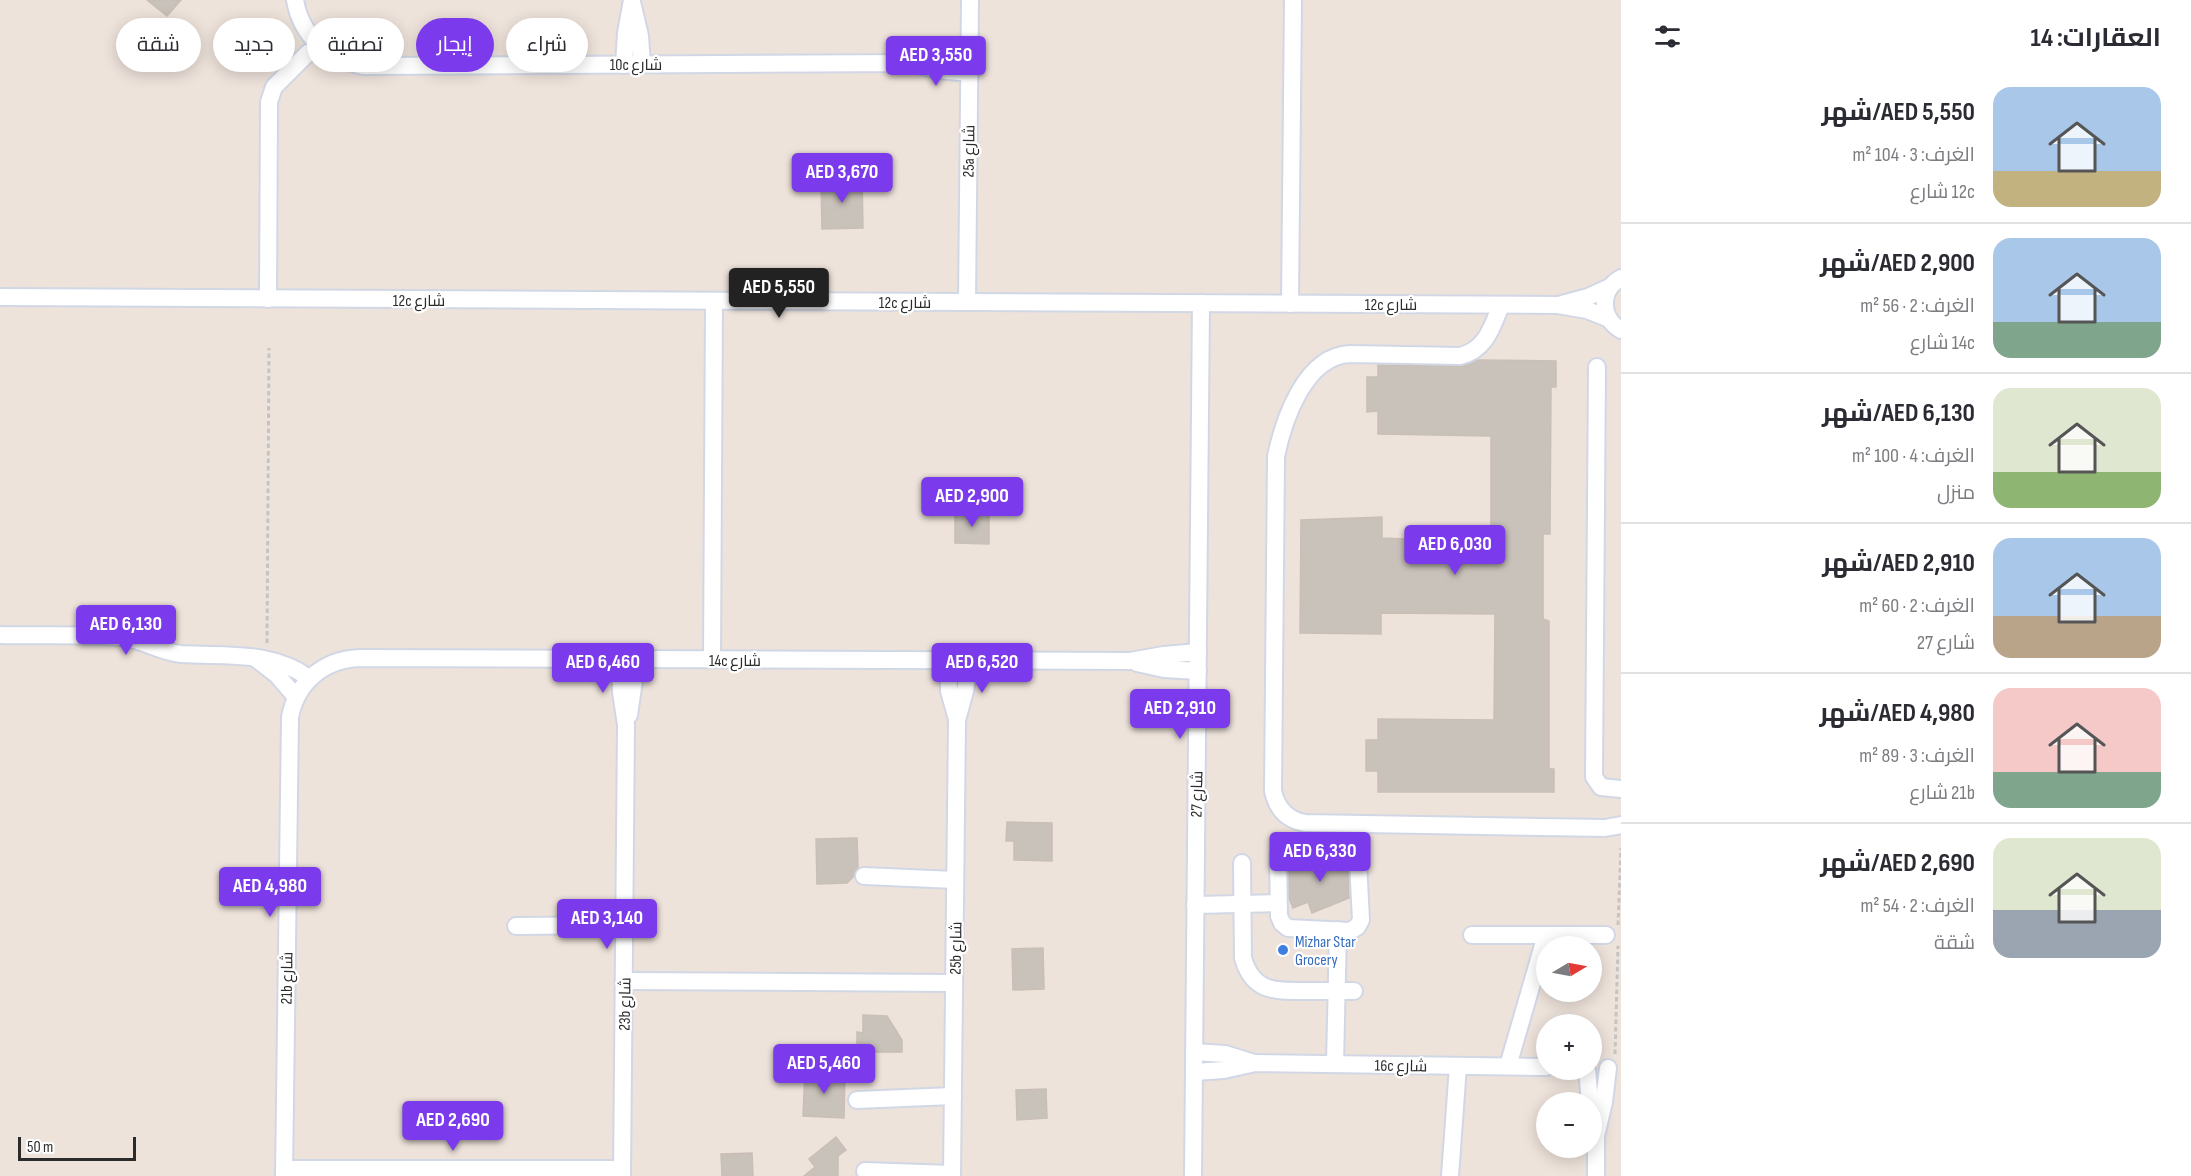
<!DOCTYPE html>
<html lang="ar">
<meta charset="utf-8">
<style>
body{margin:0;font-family:"Sofia Sans Condensed",Cairo,sans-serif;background:#f2f2f3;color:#2b2b33;direction:rtl;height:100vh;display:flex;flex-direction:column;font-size:22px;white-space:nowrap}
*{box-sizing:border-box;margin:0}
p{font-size:20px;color:#7c7c81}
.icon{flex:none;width:33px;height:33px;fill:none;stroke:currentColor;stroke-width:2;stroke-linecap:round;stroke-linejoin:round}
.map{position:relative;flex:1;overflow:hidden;direction:ltr}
.drawer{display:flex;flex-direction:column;background:#fff;width:570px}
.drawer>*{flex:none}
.hud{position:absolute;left:18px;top:18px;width:570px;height:54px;direction:rtl;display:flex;gap:12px}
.needle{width:39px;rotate:80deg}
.buttons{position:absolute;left:1536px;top:936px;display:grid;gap:12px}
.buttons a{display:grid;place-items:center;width:66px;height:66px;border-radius:50%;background:#fff;box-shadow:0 3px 15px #0003;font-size:30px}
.scale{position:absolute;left:18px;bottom:15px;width:118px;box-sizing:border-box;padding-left:6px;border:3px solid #2b2b2b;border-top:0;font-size:16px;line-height:21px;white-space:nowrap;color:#2b2b2b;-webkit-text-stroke:4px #fff;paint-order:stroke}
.price{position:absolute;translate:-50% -51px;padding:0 14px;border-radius:6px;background:#7c3aed;color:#fff;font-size:20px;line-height:39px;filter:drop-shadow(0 2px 3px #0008)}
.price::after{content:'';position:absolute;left:50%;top:36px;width:18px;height:14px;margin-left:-9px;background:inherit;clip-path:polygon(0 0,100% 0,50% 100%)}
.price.current{background:#222;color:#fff}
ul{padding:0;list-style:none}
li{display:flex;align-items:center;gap:18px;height:150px;padding:0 30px}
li+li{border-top:2px solid #e1e1e2}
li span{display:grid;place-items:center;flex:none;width:168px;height:120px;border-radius:18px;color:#555}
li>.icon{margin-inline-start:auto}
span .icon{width:72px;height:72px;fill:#fffc;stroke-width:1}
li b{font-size:26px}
h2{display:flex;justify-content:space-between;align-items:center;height:72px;padding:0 30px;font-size:26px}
.tag{padding:0 21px;border-radius:27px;background:#fff;box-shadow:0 3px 15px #0003;font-size:21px;line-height:54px}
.tag.current{background:#7c3aed;color:#fff}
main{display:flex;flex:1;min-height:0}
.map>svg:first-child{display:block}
.building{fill:#c9c2ba;stroke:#c9bfb5;stroke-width:1.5}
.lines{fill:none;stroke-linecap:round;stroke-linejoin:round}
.minor-casing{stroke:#d1d7e5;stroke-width:20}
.path{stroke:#c4c4c4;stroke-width:3;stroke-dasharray:4.5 3;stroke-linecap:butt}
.minor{stroke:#fff;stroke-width:16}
.shop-dot{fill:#3f7fe0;stroke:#fff;stroke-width:2}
.labels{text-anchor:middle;stroke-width:4.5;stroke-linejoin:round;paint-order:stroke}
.street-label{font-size:16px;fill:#2b2b2b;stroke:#fff}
.shop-label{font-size:16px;fill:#366cbe;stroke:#fff;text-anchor:start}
</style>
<main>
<section class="drawer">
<h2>العقارات: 14<svg class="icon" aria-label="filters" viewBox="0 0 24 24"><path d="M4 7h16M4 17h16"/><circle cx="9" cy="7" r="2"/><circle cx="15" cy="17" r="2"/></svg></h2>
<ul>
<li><span style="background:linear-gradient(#a9c7e8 70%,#c2b280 0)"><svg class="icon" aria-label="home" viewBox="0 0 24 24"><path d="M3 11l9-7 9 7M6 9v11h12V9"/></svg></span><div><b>AED 5,550/شهر</b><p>الغرف: 3 · 104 m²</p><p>12c شارع</p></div></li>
<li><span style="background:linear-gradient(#a9c7e8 70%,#7fa58c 0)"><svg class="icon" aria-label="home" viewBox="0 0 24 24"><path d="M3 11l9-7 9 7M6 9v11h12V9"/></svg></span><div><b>AED 2,900/شهر</b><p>الغرف: 2 · 56 m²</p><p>14c شارع</p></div></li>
<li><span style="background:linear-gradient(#dfe7d0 70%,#8fb573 0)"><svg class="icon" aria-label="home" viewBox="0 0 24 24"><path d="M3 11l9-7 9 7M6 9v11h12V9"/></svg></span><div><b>AED 6,130/شهر</b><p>الغرف: 4 · 100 m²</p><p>منزل</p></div></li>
<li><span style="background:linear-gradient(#a9c7e8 65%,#b9a48a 0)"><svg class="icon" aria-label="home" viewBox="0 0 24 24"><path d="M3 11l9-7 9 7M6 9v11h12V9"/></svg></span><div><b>AED 2,910/شهر</b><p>الغرف: 2 · 60 m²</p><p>شارع 27</p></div></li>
<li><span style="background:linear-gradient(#f6c9c9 70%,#7fa58c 0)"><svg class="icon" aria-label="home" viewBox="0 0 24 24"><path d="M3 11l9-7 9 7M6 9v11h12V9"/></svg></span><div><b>AED 4,980/شهر</b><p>الغرف: 3 · 89 m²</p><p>21b شارع</p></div></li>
<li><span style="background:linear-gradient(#dfe7d0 60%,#9aa5b1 0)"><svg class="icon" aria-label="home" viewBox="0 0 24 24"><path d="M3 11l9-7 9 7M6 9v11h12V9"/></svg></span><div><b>AED 2,690/شهر</b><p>الغرف: 2 · 54 m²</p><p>شقة</p></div></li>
</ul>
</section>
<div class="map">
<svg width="1621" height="1176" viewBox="0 0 1621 1176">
<rect width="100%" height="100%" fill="#eee3db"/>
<g class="building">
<path d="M147 0H181L167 16Z"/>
<path d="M862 179 863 228 822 229 821 180Z"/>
<path d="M1477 360 1556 361V387H1551L1550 534H1543V619L1549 621V769H1554V792H1378V771H1366V740H1378V719L1494 720 1495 614 1381 613V634L1300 633 1301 520 1382 517V538L1491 543V436L1378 434V411L1367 412V377H1378V365L1460 366Z"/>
<path d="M955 513H989V544L955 543Z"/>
<path d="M1007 822 1052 823V861L1014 860V841H1006Z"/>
<path d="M857 838 858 867 854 876 847 883 817 884 816 839Z"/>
<path d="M1340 850 1348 870 1349 898 1312 913 1308 902 1293 908 1289 898V871Z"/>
<path d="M1043 948 1044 989 1013 990 1012 949Z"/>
<path d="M863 1015 887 1016 902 1040V1052H857V1032L863 1033Z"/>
<path d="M805 1071 845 1073 844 1118 803 1116Z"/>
<path d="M1046 1089 1047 1118 1017 1120 1016 1090Z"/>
<path d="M836 1137 846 1150 838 1156V1176H804L815 1167 809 1159Z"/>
<path d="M752 1153 753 1176H722L721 1154Z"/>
</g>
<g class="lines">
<g class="minor-casing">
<g id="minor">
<path d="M295 0C301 36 328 59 363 66L909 63 939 70 969 73"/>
<path d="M633 6 640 36 642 64"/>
<path d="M910 63 939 54 969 51"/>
<path d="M624 65 626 33 632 0"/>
<path d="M1621 278C1599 290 1600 318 1621 330"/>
<path d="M0 297 1558 305 1587 310 1607 318"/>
<path d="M268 299 269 102 274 87 308 53"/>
<path d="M967 302 970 0"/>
<path d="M1290 304 1293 0"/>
<path d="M1562 304 1588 297 1610 287"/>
<path d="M1501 305C1492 327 1486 350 1460 356L1350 354C1305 356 1284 419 1276 456L1273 791C1277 809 1287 820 1305 823L1605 828 1621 825"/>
<path d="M1597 367 1594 777 1601 787 1621 789"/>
<path d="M0 635C39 636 80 634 120 637 142 639 160 652 181 654 226 657 271 650 309 678"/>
<path d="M255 658 277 675 296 697"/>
<path d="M620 659 621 692 626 725 622 1176"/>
<path d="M712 659 714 301"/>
<path d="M948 661 949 691 957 719"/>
<path d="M1137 663 1164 669 1198 671"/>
<path d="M629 715 637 659"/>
<path d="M1278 855 1279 916 1282 923 1288 928 1350 931 1357 927 1361 920 1358 862"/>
<path d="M1242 863 1243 958C1253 993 1276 991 1307 991 1322 991 1338 991 1354 991"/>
<path d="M864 876 955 880"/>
<path d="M1195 905 1278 903"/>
<path d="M516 926 624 925"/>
<path d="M1472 935H1606"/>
<path d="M624 981 954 983"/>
<path d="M1194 1052 1225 1054 1254 1063"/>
<path d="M1335 1064 1338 930"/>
<path d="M1508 1066 1546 935"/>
<path d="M1587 1070 1590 1102"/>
<path d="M1194 1072 1224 1070 1255 1063 1546 1067"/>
<path d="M857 1100 953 1096"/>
<path d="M1594 1126 1596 1136V1176"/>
<path d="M1596 1136 1604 1102 1608 1068"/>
<path d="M284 1169H622"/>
<path d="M865 1171 952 1174"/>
<path d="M284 1176 290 717C297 682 323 660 359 658L1130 661 1164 655 1198 652"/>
<path d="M952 1176 957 720 965 691 970 661"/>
<path d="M1193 1176 1201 303"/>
<path d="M1450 1176 1458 1066"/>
</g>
</g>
<g class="path">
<path d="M267 643 269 348"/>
<path d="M1618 925 1621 848"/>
<path d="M1615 1054 1618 946"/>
</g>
<use href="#minor" class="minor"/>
</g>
<circle class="shop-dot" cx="1283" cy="950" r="6"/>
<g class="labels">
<g class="street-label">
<text x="636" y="70">10c شارع</text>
<text transform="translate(968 151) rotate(-89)" y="6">25a شارع</text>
<text x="419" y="306">12c شارع</text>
<text x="905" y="308">12c شارع</text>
<text x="1391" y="310">12c شارع</text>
<text x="735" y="666">14c شارع</text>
<text transform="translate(1196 794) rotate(-89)" y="6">شارع 27</text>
<text transform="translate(955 948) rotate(-89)" y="6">25b شارع</text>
<text transform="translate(286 978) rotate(-89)" y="6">21b شارع</text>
<text transform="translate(624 1004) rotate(-89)" y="6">23b شارع</text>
<text transform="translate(1401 1065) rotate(1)" y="6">16c شارع</text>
</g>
<g class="shop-label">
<text x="1295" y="947">Mizhar Star<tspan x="1295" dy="18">Grocery</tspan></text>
</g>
</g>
</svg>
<div class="buttons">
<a><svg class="needle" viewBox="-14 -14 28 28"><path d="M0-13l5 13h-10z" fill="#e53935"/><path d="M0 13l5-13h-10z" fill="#7c7c81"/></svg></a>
<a>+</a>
<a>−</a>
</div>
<div class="scale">50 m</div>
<b class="price" style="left:936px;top:87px">AED 3,550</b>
<b class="price" style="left:842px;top:204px">AED 3,670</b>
<b class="price current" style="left:779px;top:319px">AED 5,550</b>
<b class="price" style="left:972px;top:528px">AED 2,900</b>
<b class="price" style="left:1455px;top:576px">AED 6,030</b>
<b class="price" style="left:126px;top:656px">AED 6,130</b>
<b class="price" style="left:603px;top:694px">AED 6,460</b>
<b class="price" style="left:982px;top:694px">AED 6,520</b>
<b class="price" style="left:1180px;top:740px">AED 2,910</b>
<b class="price" style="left:1320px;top:883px">AED 6,330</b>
<b class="price" style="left:270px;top:918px">AED 4,980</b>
<b class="price" style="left:607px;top:950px">AED 3,140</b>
<b class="price" style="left:824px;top:1095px">AED 5,460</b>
<b class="price" style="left:453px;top:1152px">AED 2,690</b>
<div class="hud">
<a class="tag">شراء</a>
<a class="tag current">إيجار</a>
<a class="tag">تصفية</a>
<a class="tag">جديد</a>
<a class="tag">شقة</a>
</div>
</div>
</main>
